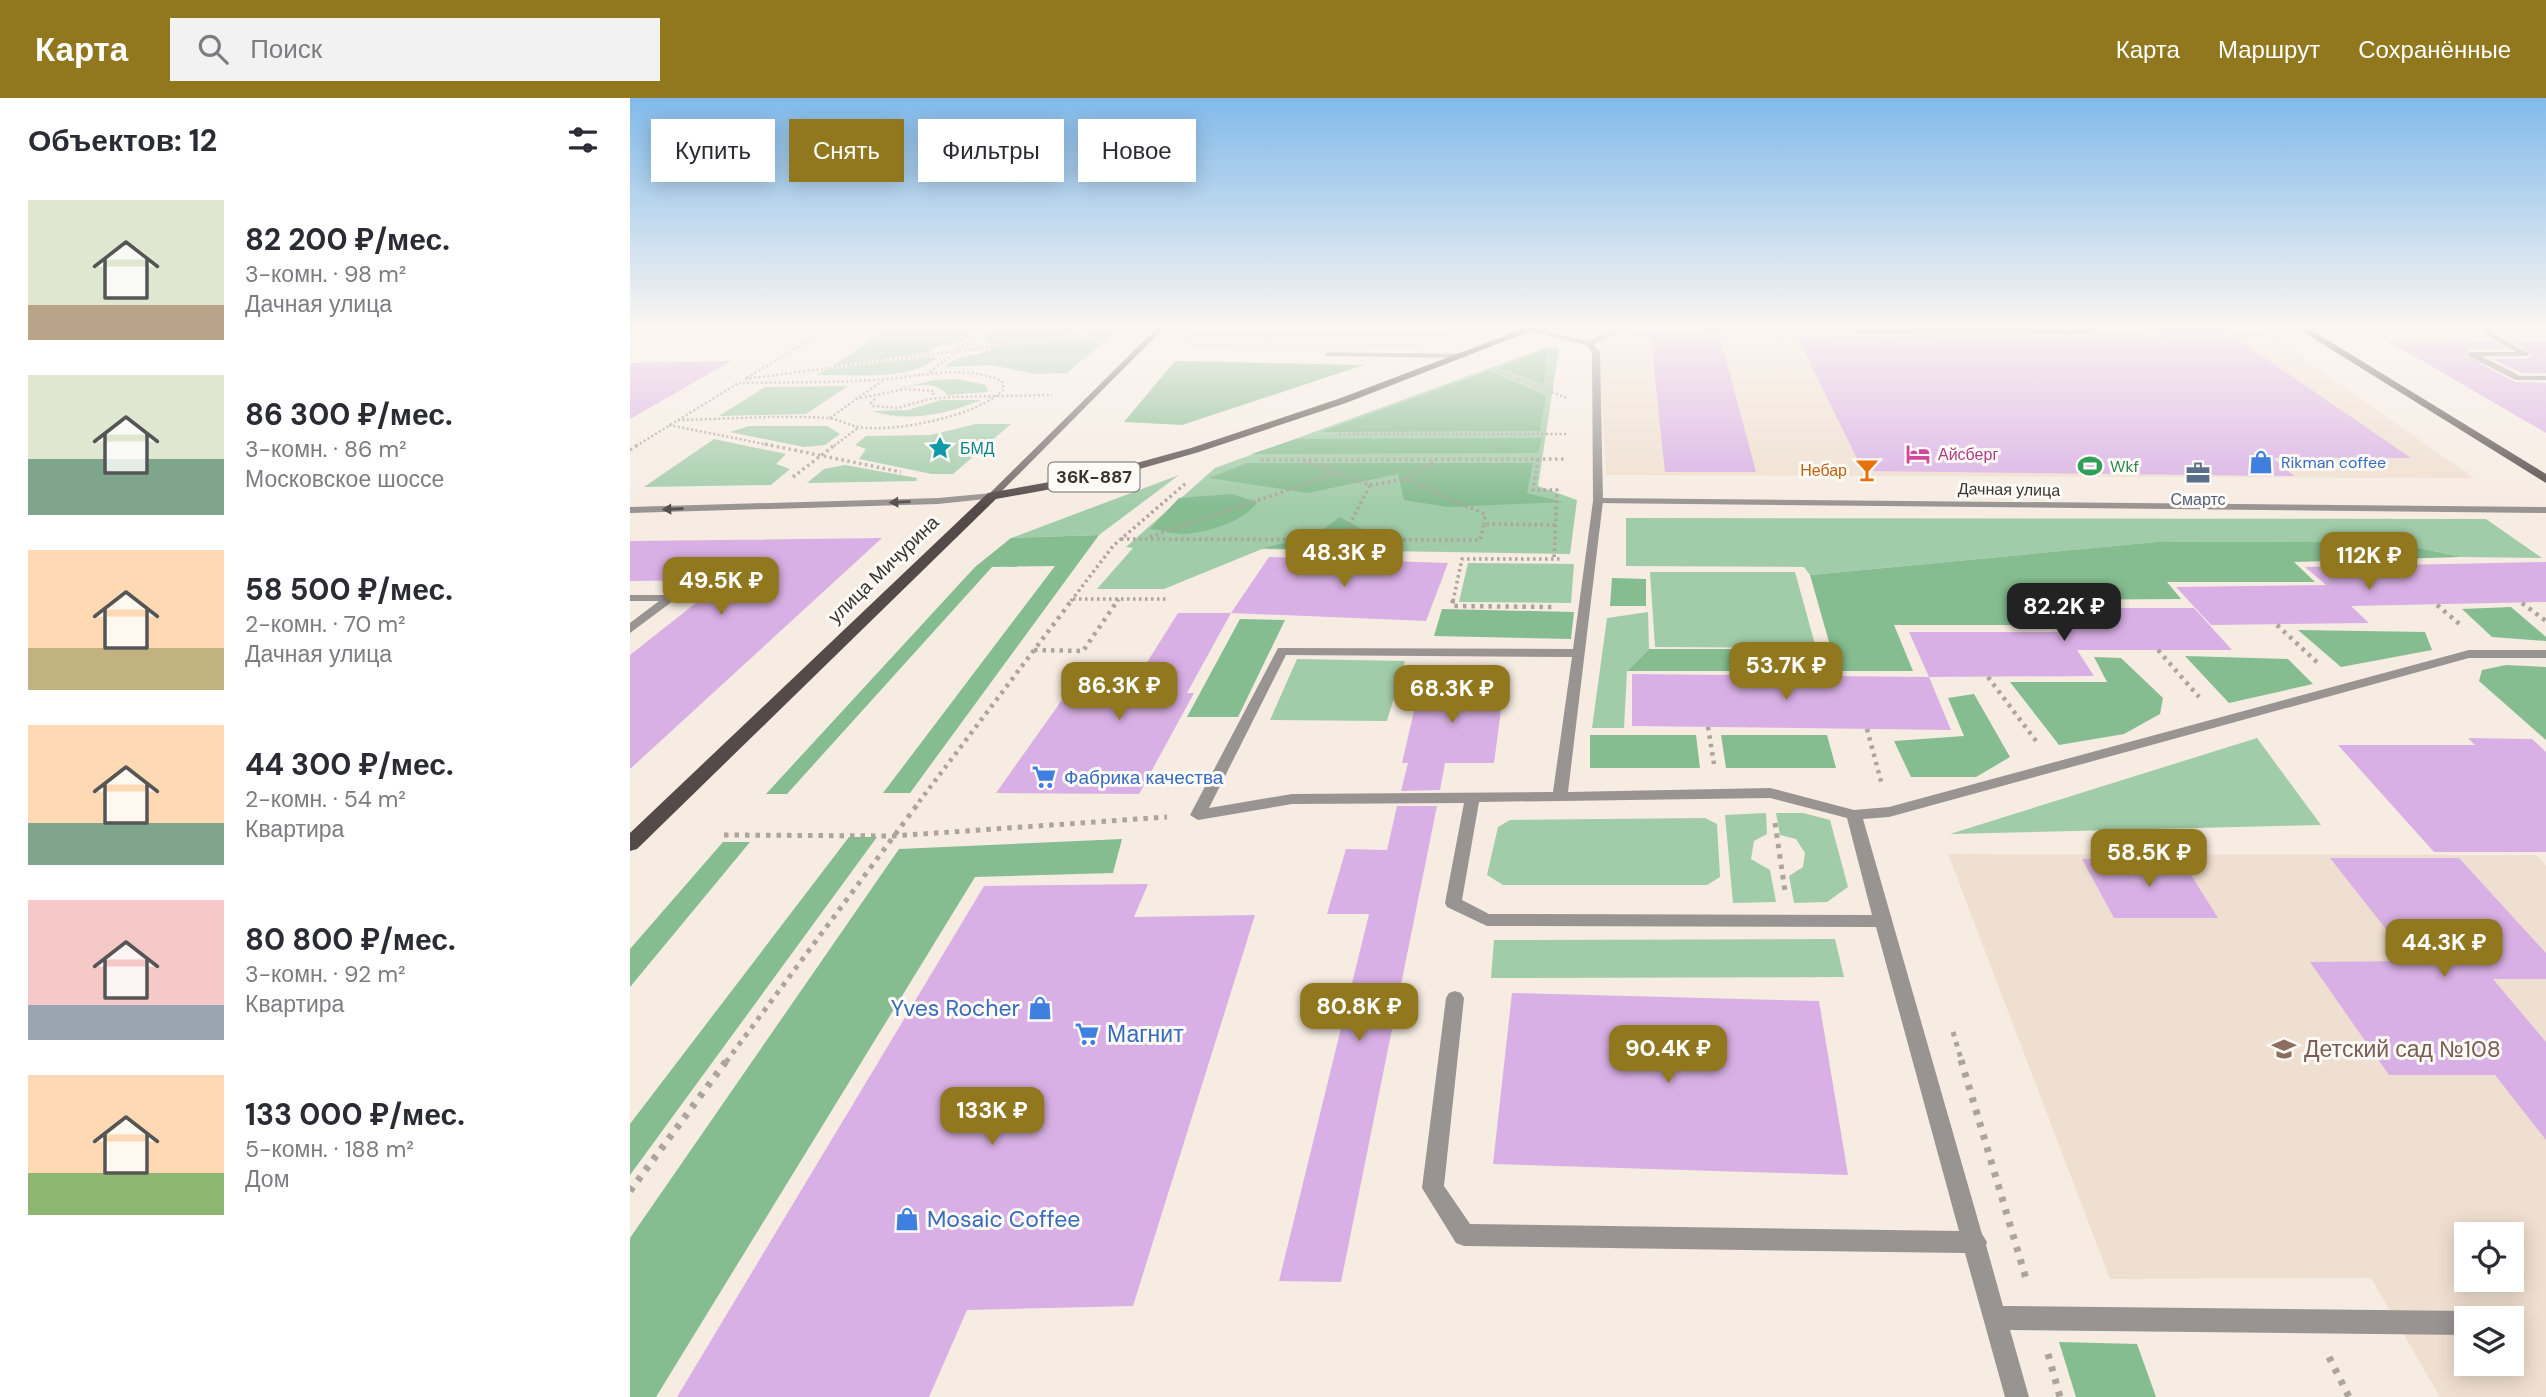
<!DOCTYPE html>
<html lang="ru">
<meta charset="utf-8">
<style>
body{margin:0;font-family:"DM Sans",sans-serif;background:#f2f2f3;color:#2b2b33;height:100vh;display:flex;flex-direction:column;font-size:26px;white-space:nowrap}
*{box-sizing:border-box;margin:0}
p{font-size:23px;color:#7c7c81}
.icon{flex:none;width:38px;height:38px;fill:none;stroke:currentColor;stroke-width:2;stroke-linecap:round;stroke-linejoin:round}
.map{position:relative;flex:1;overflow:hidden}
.details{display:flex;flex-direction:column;background:#fff;width:630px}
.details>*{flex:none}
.top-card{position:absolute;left:21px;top:21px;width:665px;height:63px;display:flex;gap:14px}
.buttons{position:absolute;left:1824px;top:1124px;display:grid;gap:14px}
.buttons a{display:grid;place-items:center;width:70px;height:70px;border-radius:0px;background:#fff;box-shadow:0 4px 18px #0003;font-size:35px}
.price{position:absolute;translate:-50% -60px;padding:0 16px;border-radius:14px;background:#91771d;color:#fff;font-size:23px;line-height:46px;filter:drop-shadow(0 2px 4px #0008)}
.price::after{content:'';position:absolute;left:50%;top:42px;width:21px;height:16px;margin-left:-10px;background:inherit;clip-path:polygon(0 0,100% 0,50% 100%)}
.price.selected{background:#222;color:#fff}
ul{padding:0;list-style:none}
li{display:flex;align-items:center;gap:21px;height:175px;padding:0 28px}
li span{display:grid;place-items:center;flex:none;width:196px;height:140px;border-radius:0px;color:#555}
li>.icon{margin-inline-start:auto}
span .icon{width:84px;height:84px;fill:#fffc;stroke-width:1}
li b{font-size:30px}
h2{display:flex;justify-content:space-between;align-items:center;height:84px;padding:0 28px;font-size:30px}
.pill{padding:0 24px;border-radius:0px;background:#fff;box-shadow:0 4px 18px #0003;font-size:24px;line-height:63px}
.pill.selected{background:#91771d;color:#fff}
header{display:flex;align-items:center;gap:42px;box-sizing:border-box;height:98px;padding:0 35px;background:#91771d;color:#fff}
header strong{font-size:33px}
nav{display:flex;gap:38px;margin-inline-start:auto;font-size:24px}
.search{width:490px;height:63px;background:#f2f2f3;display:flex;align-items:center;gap:18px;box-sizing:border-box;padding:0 24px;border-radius:0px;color:#7c7c81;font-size:26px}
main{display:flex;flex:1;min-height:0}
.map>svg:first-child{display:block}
.built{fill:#efdfd0;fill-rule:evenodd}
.green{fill:#a1cca9}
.forest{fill:#85bc90}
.building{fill:#d9b0e5}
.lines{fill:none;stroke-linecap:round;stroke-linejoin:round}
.path-far4{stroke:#aca59d;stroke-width:2.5;stroke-dasharray:2 2.5;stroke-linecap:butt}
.path-far3{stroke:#aca59d;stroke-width:3.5;stroke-dasharray:2.5 3.5;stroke-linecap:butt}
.path-far2{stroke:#aca59d;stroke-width:4.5;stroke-dasharray:3.5 5;stroke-linecap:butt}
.path-far1{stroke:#aca59d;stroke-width:5;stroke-dasharray:4.5 6;stroke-linecap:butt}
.path{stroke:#aca59d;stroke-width:7;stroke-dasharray:5 8;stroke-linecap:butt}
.service{fill:#999391;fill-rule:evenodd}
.minor{fill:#999391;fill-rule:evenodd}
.secondary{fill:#706866;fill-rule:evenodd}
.primary{fill:#544a48;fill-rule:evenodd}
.oneway{fill:#54504d}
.labels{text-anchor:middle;stroke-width:6;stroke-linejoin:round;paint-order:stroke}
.far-culture-label{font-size:16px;fill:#0d838f;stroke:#fefaf6;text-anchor:start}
.far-hotel-label{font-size:16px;fill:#b23c85;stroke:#fefaf6;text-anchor:start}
.far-shop-label{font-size:16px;fill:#366cbe;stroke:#fefaf6;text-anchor:start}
.far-leisure-label{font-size:16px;fill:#27864d;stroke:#fefaf6;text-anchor:start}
.far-food-label{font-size:16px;fill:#c56008;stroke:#fefaf6;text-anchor:end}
.far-street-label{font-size:16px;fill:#373430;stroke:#fefaf6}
.far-service-label{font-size:16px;fill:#4e5e75;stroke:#fefaf6}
.shield{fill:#fefaf6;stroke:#736f6b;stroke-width:2}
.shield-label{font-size:18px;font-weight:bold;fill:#373430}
.street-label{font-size:19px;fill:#373430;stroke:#fefaf6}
.shop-label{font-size:19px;fill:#366cbe;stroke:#fefaf6;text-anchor:start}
.near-shop-label{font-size:23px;fill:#366cbe;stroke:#fefaf6;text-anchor:start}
.near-education-label{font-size:23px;fill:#785e54;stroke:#fefaf6;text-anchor:start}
</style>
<header>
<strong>Карта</strong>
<div class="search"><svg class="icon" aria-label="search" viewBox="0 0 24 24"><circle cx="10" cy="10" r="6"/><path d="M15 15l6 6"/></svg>Поиск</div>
<nav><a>Карта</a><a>Маршрут</a><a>Сохранённые</a></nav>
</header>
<main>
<section class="details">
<h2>Объектов: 12<svg class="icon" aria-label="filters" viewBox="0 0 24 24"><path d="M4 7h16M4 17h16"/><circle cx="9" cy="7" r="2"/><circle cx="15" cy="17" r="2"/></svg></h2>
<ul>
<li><span style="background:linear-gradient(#dfe7d0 75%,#b9a48a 0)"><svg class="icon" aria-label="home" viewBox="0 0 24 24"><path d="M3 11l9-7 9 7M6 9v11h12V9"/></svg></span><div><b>82 200 ₽/мес.</b><p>3-комн. · 98 m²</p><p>Дачная улица</p></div></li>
<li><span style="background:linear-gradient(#dfe7d0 60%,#7fa58c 0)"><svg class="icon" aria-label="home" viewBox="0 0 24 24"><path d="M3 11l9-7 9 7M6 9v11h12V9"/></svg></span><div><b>86 300 ₽/мес.</b><p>3-комн. · 86 m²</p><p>Московское шоссе</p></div></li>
<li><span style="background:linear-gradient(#ffd9b3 70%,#c2b280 0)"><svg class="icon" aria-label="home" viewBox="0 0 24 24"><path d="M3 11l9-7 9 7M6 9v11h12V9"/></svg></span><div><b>58 500 ₽/мес.</b><p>2-комн. · 70 m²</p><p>Дачная улица</p></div></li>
<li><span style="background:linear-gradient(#ffd9b3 70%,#7fa58c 0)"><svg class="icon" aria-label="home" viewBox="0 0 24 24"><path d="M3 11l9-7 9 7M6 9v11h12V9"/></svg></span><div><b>44 300 ₽/мес.</b><p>2-комн. · 54 m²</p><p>Квартира</p></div></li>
<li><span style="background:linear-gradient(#f6c9c9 75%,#9aa5b1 0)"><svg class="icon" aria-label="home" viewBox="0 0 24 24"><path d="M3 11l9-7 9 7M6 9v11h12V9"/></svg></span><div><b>80 800 ₽/мес.</b><p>3-комн. · 92 m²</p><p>Квартира</p></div></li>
<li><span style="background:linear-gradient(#ffd9b3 70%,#8fb573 0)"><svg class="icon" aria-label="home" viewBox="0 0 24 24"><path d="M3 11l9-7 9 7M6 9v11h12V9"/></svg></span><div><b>133 000 ₽/мес.</b><p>5-комн. · 188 m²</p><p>Дом</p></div></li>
</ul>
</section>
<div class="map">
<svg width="1916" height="1299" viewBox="0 0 1916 1299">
<rect width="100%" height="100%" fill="#f6ece2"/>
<g class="built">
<path d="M569 227H849L783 251 559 248 555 243Z"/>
<path d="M1009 227H1625L1844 380 976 377 969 245Z"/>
<path d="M1318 756 1906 757 1916 767V1299H1810L1741 1180 1480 1181ZM1836 1136H1881V1181H1836ZM1836 1220H1881V1265H1836Z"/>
</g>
<g class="green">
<path d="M349 230 332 243 305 249 299 255 202 268 251 236H190L197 232Z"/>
<path d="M488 230 366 247 353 241 364 232Z"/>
<path d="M487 233 437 275 406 276 361 267 314 269C327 257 347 259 363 250Z"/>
<path d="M918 249 929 250 908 388 947 402 940 456 632 451 534 491H467L503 450 496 449 585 370Z"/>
<path d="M297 259 307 260C276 284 224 276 186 277L194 272Z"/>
<path d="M328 281 356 287 358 294 317 297C307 280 276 289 260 292L306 282Z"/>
<path d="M218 288 176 316 89 318 135 289Z"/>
<path d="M311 302H351C317 316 278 325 242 313L278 312Z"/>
<path d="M346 326H381L323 376H302L229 361 236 351 225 347 236 338 300 337Z"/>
<path d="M119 328H197L210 336 195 347 174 349 100 334Z"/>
<path d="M84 341 156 356 146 366 160 371 141 387 14 389Z"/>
<path d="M215 367 287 380 286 383 177 385 194 371Z"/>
<path d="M549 377 469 437 381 440Z"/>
<path d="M996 420 1856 421 1912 460 1831 459 1757 443 1526 444 1180 477 1174 469 996 468Z"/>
<path d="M838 465 944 466 941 505 829 504Z"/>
<path d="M1020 474H1165L1186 550 1025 549Z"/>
<path d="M1018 514 1019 551 997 573 994 630H962L977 520Z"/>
<path d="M667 561 775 563 757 623 640 622Z"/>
<path d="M1627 640 1691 727 1320 736Z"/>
<path d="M1136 715 1137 736 1124 743 1121 761 1140 772 1146 804 1103 805 1095 717Z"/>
<path d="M1146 715H1173L1200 722 1218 789 1197 804 1164 805 1159 778 1173 769 1175 755 1166 741 1150 737Z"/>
<path d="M1075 720 1087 726 1090 779 1077 787H873L857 777 868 729 880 722Z"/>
<path d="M1205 841 1214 879 861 880 864 842Z"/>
</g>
<g class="forest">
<path d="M917 251 914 286 869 270Z"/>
<path d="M545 263 734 267 552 327 494 324Z"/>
<path d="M859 273 916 297 910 333 691 334Z"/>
<path d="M912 340 908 355 621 356 667 341Z"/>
<path d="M617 365H903L897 395 933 404 818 409 774 402 768 376 678 395 579 380Z"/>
<path d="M602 396 627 404C616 423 576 435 553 436 543 436 531 432 520 431L549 400Z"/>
<path d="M710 419 772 454 634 450 684 438Z"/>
<path d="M469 437 280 695H253L425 468 362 469 157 696H136L345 469 381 440Z"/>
<path d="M1757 443 1831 459 1664 464 1685 484H1537L1551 501 1407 502 1423 527H1264L1283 573H997L1019 551H1201L1180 477 1526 444Z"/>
<path d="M982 480 1016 481V508H980Z"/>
<path d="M1881 509 1916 539V543L1862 539 1832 511Z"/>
<path d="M812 511 944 514 941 541 804 538Z"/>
<path d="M610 521 655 522 608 619H557Z"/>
<path d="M1668 532 1795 534 1802 552 1711 569Z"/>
<path d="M1555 558 1658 561 1683 586 1599 605Z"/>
<path d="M1464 559 1491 560 1533 600 1530 616 1494 636 1429 647 1380 584H1477Z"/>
<path d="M1876 567 1916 569V642L1849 583 1852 572Z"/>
<path d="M1344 596 1380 659 1346 679H1281L1264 643 1334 638 1318 600Z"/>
<path d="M960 637H1066L1070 670H960Z"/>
<path d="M1091 637H1197L1206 670H1096Z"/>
<path d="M219 739H247L0 1077V1026Z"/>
<path d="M492 741 483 775 345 779 26 1299H0V1140L269 751Z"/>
<path d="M93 744H120L0 889V851Z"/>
<path d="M1429 1244 1507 1246 1526 1299H1446Z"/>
</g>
<g class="building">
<path d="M1514 227H1587L1781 360H1643L1664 378 1233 373 1167 238 1531 240Z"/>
<path d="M1020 232 1089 236 1126 374H1035Z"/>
<path d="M1758 243 1863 244 1876 251H1841L1835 257 1885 284 1916 285V335Z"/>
<path d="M1883 244H1916V275H1891L1862 261H1896L1902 257Z"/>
<path d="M101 263 0 321V265Z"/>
<path d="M252 440 0 671V557L95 482 0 483V443Z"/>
<path d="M639 459 818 465 796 523 601 515Z"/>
<path d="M1916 464V504L1721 508 1739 525 1581 527 1546 489 1696 487 1675 469Z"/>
<path d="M1419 510H1564L1602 552H1447L1464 578 1299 579 1279 534H1435Z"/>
<path d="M548 515H601L557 595H564L509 696 366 695 439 592 499 593Z"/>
<path d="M793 574H876L864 665H815L810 692 771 693 778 665H772Z"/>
<path d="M1002 576 1299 579 1321 632 1002 628Z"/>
<path d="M1838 640 1902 641 1916 654V754H1804L1708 647H1845Z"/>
<path d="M767 708H807L711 1184 649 1183 739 816H697L716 751 757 752Z"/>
<path d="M1700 760H1829L1916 855V881H1863L1916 944V1042L1865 977H1759L1680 864 1781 863Z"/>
<path d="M1452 761H1551L1588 820H1484Z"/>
<path d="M518 786 504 819 625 817 503 1208 337 1212 299 1299H47L354 788Z"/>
<path d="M882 895 1189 903 1218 1077 863 1066Z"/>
</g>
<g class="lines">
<g class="path-far4">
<path d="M192 231 434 227"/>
<path d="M0 235 192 233"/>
<path d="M867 273 937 300"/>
<path d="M300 274 360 228"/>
<path d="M117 280 196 232"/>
<path d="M115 281 489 232"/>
<path d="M226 301 275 291 304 293 303 299"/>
<path d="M245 301 241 305 243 308 268 310 299 301 321 299 422 297"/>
<path d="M200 320 252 283"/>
<path d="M48 322C97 321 148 317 198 320 208 321 218 327 228 329 264 335 349 318 374 291L372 283C329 265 288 280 244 282 199 285 154 284 109 285"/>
<path d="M39 327 144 348"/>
<path d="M709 336H938"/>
<path d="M6 348 110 284"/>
<path d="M204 348 229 329"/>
</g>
<g class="path-far3">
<path d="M135 346 271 374"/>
<path d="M0 352 9 346"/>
<path d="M908 361 903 392H927L924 461"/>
<path d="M631 362 937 361"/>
<path d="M673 362 740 387 712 441"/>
<path d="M163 379 206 346"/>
<path d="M775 381 855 416 854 426"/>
<path d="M740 387 775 381 806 362"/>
<path d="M520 439 708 375"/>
<path d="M491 441 850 442 854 426 925 427"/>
<path d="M443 501H539"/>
<path d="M441 503 483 448 556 385"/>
<path d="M487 503 489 501"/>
<path d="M823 503 832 461H932"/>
</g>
<g class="path-far2">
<path d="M823 502 822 508 924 509"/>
<path d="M1892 505 1916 523"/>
<path d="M1807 507 1833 529"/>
<path d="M1647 527 1690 567"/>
<path d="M404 552 453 553 488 502"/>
<path d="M1528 552 1569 599"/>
<path d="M1358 579 1406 643"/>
<path d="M1078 629 1084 666"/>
<path d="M1237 631 1252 687"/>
<path d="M289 704 442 502"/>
</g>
<g class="path-far1">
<path d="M1145 725 1155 793"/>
<path d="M94 737 263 738 537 719"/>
<path d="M1323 934 1332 964"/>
<path d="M96 964 290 703"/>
</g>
<g class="path">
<path d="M1331 962 1397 1184"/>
<path d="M0 1093 97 962"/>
<path d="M1418 1256 1430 1299"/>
<path d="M1699 1259 1719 1299"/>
</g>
<g class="service">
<path d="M874 227H888L958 243 996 227H1006L963 246 970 254 973 403 938 694 1140 690 1224 712 1259 709 1839 552H1916V560H1839L1259 719 1233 721 1352 1136 1357 1144 1356 1147 1373 1208 1836 1213 1844 1217 1846 1220H1836V1237L1380 1232 1399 1299H1375L1335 1155 834 1148 826 1145 792 1090 816 900 819 895 825 893 831 895 834 900 814 1088 840 1126 1329 1133 1246 829 857 828 817 809 815 805 834 705 662 706 568 722 560 717 648 550 943 551 963 403 962 254 957 247ZM656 557 942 559 923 694 662 696 579 710ZM1140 700 1217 720 1242 817 859 816 832 802 849 704Z"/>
<path d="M1049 227 1461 232 1465 234 1461 236 1083 233Z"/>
<path d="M1858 227H1865L1859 234 1900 256 1896 258H1851L1890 278H1916V282H1886L1838 258 1837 256 1841 254H1886L1853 235Z"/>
<path d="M699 254 833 256 837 258 833 260 696 258 695 256Z"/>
<path d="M0 497H41L47 500 0 535V525L29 503H0Z"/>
</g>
<g class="minor">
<path d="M362 395 367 398 365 400 308 406 0 415V409L308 400Z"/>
<path d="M968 400 1916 409V415L965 405V401Z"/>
</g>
<path class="secondary" d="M530 227H537L365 400H359V396Z"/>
<g class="primary">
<path d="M903 227H916L716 305 569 354 471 382 366 401 7 751 0 753V735L358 395 470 375 561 350 708 301Z"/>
<path d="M1662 227H1673L1916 376V385Z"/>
</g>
</g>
<defs><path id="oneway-solid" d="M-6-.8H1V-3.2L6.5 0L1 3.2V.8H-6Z" transform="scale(1.75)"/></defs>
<g class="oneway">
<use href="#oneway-solid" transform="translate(270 404) rotate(178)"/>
<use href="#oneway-solid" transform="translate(43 411) rotate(178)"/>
</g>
<linearGradient id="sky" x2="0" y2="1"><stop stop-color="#81baea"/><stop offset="0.56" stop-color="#fbf6f2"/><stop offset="1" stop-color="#fbf6f2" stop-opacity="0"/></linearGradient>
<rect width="1916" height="409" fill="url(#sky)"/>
<defs>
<g id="sight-bare" transform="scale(1.89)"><path d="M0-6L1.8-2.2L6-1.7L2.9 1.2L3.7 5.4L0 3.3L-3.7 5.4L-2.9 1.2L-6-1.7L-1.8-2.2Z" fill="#0f9aa8" stroke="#fefaf6" stroke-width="2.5" paint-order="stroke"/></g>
<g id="hotel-bare" transform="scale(1.89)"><path d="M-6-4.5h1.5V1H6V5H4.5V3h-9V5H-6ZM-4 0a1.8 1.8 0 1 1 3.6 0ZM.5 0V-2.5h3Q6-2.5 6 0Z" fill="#d1479c" stroke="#fefaf6" stroke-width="2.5" paint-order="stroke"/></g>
<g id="shop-bare" transform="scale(1.89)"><path d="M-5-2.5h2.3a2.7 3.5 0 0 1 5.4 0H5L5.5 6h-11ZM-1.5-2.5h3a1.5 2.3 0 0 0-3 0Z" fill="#3f7fe0" stroke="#fefaf6" stroke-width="2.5" paint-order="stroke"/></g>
<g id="stadium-bare" transform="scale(1.89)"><path d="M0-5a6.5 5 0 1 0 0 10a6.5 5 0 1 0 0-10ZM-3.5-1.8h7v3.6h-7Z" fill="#2e9e5b" stroke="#fefaf6" stroke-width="2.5" paint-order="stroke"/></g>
<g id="bar-bare" transform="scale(1.89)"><path d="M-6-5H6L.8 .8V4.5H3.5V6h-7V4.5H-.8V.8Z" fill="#e8710a" stroke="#fefaf6" stroke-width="2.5" paint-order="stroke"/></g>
<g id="office-bare" transform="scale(1.89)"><path d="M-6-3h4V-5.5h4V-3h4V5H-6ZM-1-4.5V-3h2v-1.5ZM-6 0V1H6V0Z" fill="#5c6f8a" stroke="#fefaf6" stroke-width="2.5" paint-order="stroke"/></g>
<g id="supermarket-bare" transform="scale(1.89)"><path d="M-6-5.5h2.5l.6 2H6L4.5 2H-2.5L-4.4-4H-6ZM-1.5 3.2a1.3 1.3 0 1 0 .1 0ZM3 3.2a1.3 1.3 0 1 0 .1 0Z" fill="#3f7fe0" stroke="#fefaf6" stroke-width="2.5" paint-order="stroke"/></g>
<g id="school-bare" transform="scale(1.89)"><path d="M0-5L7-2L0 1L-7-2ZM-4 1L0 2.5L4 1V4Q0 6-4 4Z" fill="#8d6e63" stroke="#fefaf6" stroke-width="2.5" paint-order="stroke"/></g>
</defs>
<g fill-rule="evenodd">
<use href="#sight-bare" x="310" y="350"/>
<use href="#hotel-bare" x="1288" y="356"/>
<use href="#shop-bare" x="1631" y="364"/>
<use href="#stadium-bare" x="1460" y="368"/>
<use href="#bar-bare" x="1237" y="372"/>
<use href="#office-bare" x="1568" y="375"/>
<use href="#supermarket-bare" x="414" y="679"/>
<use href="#shop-bare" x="410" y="910"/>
<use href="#supermarket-bare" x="457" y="936"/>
<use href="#school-bare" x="1654" y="951"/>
<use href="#shop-bare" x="277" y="1121"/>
</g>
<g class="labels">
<g class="far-culture-label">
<text x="330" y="356">БМД</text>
</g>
<g class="far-hotel-label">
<text x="1308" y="362">Айсберг</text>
</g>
<g class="far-shop-label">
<text x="1651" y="370">Rikman coffee</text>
</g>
<g class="far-leisure-label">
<text x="1480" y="374">Wkf</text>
</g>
<g class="far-food-label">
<text x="1217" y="378">Небар</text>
</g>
<g class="far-street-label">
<text transform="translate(1379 391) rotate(1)" y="6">Дачная улица</text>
</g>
<g class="far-service-label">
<text x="1568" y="407">Смартс</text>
</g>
<rect class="shield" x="418.5" y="364.5" width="91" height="29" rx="5"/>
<g class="shield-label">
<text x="464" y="385">36К-887</text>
</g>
<g class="street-label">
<text transform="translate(253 471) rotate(-44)" y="7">улица Мичурина</text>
</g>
<g class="shop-label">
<text x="434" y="686">Фабрика качества</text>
</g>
<g class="near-shop-label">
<text x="390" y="918" text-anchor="end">Yves Rocher</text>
<text x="477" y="944">Магнит</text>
<text x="297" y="1129">Mosaic Coffee</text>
</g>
<g class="near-education-label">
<text x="1674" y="959">Детский сад №108</text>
</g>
</g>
</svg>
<div class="buttons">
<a><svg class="icon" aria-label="locate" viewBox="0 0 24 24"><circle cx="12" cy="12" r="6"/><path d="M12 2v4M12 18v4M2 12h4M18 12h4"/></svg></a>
<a><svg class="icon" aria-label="layers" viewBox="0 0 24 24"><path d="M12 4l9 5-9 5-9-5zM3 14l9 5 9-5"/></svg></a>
</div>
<b class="price" style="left:714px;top:491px">48.3K ₽</b>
<b class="price" style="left:1739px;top:494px">112K ₽</b>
<b class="price" style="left:91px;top:519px">49.5K ₽</b>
<b class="price selected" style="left:1434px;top:545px">82.2K ₽</b>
<b class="price" style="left:1156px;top:604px">53.7K ₽</b>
<b class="price" style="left:489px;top:624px">86.3K ₽</b>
<b class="price" style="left:822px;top:627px">68.3K ₽</b>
<b class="price" style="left:1519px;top:791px">58.5K ₽</b>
<b class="price" style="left:1814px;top:881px">44.3K ₽</b>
<b class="price" style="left:729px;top:945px">80.8K ₽</b>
<b class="price" style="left:1038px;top:987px">90.4K ₽</b>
<b class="price" style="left:362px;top:1049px">133K ₽</b>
<div class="top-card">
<a class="pill">Купить</a>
<a class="pill selected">Снять</a>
<a class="pill">Фильтры</a>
<a class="pill">Новое</a>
</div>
</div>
</main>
